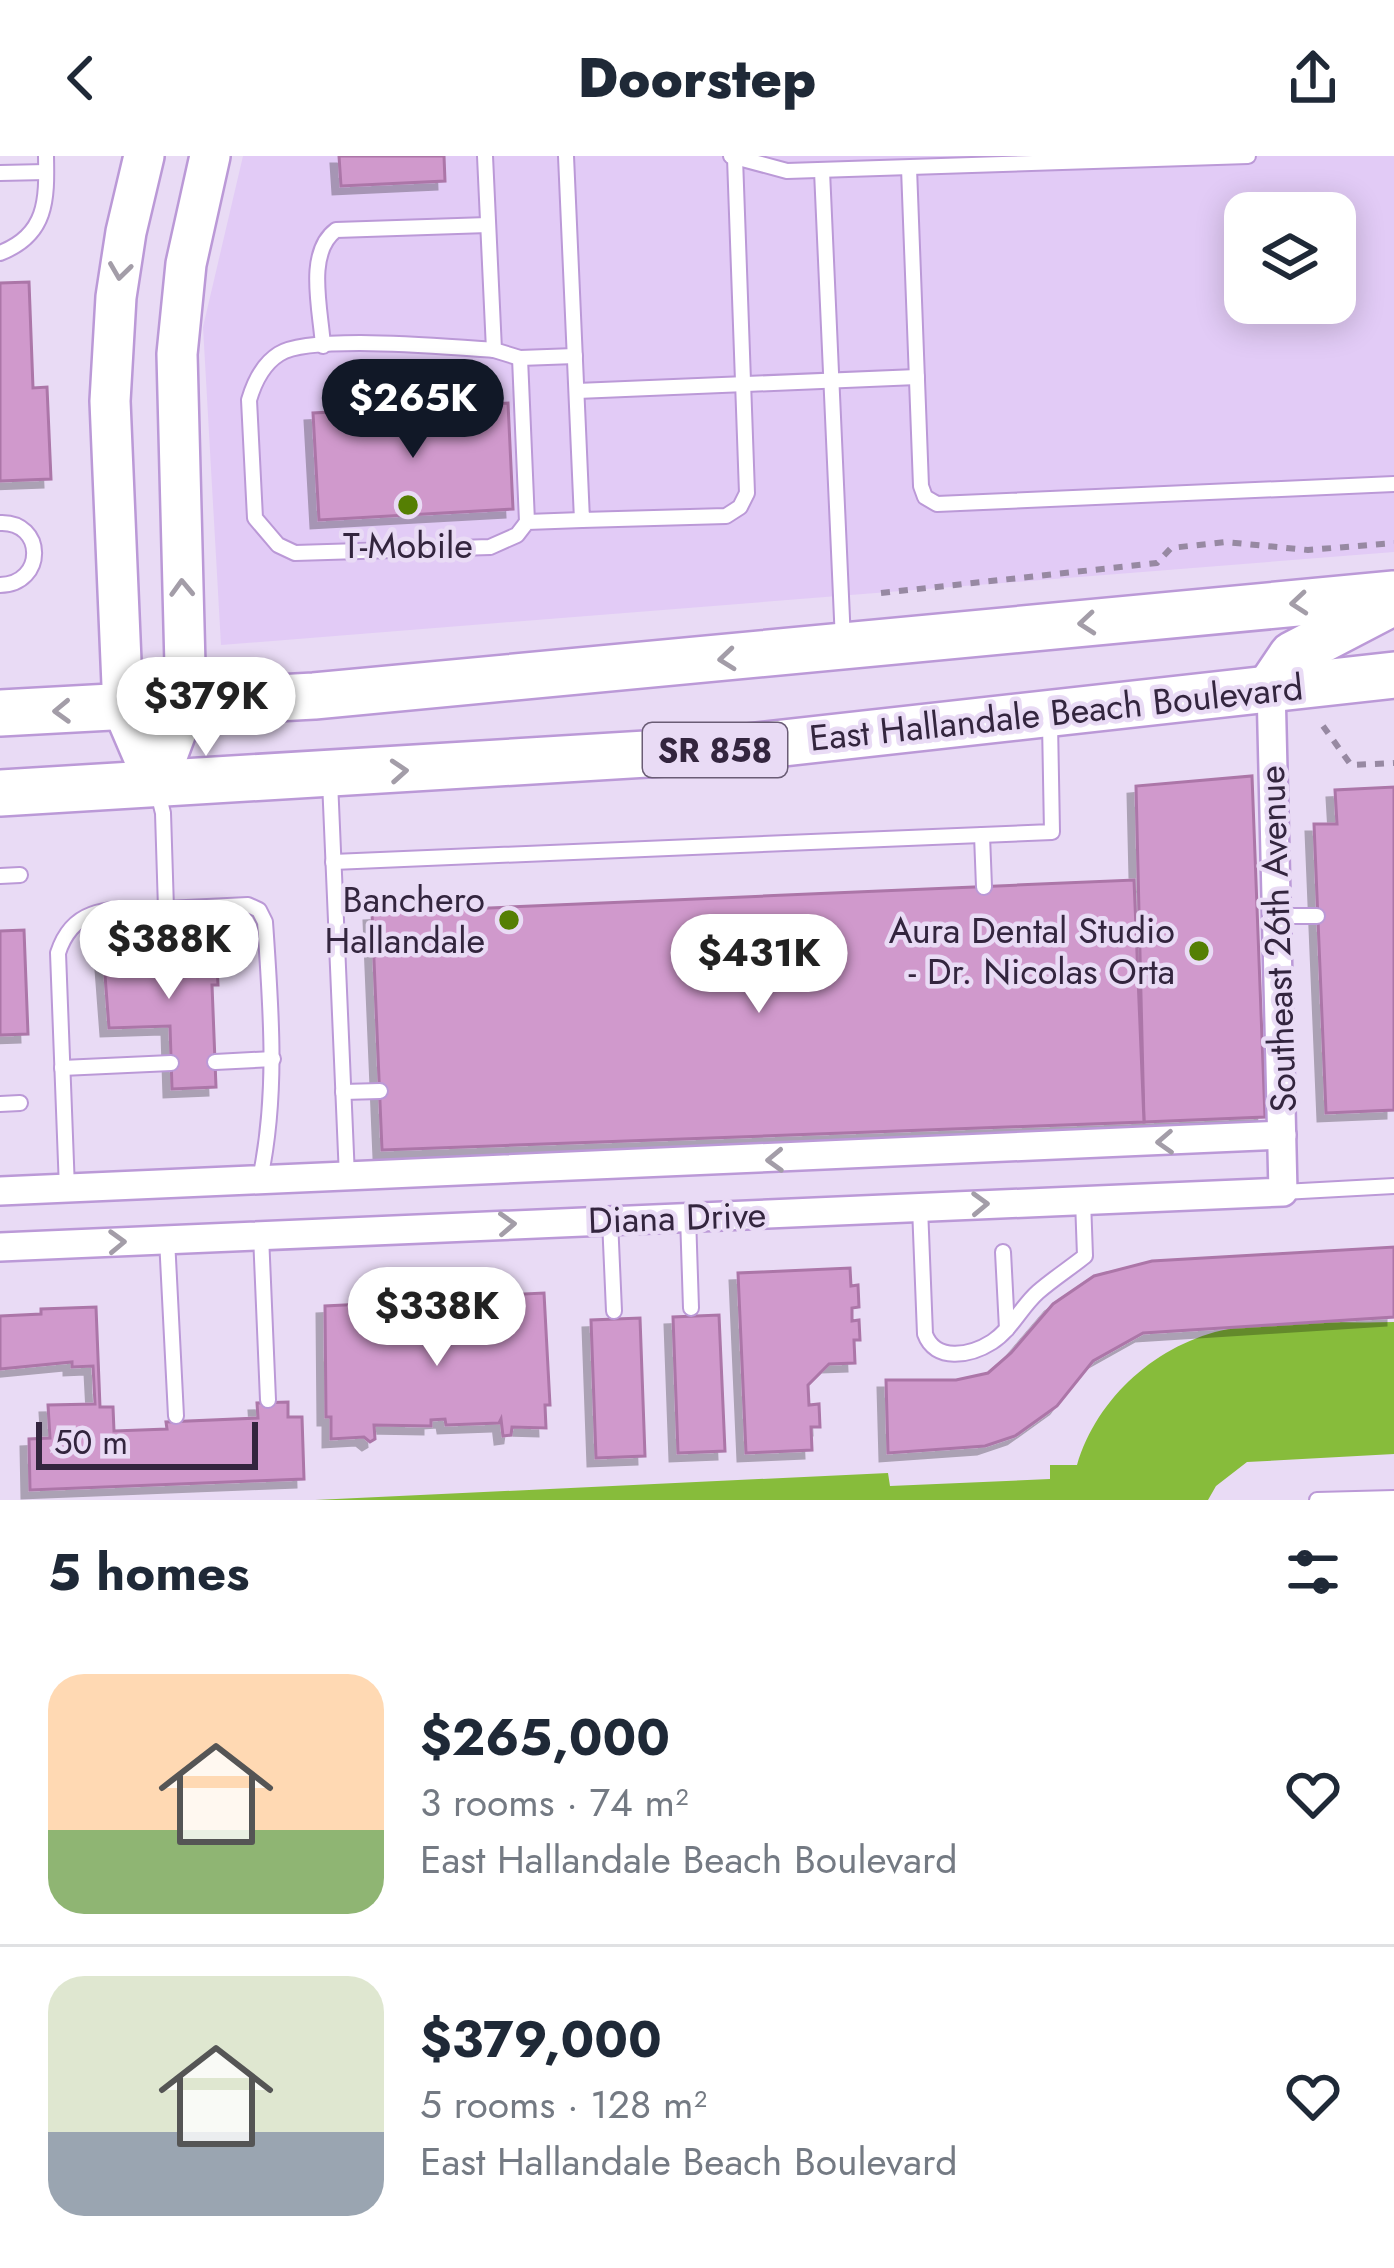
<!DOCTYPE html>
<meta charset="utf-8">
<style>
body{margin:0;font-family:Jost,sans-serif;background:#f6f6f7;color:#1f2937;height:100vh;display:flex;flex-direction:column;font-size:45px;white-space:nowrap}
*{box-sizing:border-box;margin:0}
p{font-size:39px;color:#747a83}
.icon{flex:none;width:66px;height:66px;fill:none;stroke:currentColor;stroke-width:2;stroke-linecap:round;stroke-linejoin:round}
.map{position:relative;height:1344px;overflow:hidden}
.side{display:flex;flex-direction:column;background:#fff;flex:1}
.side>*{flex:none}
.controls{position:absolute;left:1224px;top:36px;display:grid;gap:24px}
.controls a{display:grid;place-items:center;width:132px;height:132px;border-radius:24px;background:#fff;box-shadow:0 6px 30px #0003;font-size:60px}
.scale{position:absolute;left:36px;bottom:30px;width:222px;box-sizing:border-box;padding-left:12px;border:6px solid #33253e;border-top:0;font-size:33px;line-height:42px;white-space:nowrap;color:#33253e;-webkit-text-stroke:9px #e9dbf5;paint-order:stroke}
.price{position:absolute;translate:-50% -102px;padding:0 27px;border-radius:42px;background:#fff;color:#222;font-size:39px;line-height:78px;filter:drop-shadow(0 3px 6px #0008)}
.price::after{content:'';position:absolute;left:50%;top:72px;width:36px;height:27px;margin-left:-18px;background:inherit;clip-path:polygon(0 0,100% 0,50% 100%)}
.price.selected{background:#111827;color:#fff}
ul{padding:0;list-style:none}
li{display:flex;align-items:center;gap:36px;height:300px;padding:0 48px}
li+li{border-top:3px solid #e0e1e3}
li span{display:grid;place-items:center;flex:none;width:336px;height:240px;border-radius:36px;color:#555}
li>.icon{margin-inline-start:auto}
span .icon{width:144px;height:144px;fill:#fffc;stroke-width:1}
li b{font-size:51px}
h2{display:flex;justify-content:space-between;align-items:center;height:144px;padding:0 48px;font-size:51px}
header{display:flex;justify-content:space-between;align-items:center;height:156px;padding:0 48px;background:#fff;font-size:54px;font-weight:800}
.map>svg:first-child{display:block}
.built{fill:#e2cbf6;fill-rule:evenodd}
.water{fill:#87bc3b}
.building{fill:#d099cc;stroke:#ac76a8;stroke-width:3;filter:url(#shadow)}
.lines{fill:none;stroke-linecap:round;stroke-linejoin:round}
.lane-casing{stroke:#bb99d7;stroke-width:18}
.street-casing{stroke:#bb99d7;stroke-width:32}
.secondary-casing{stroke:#bb99d7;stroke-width:44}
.primary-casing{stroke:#bb99d7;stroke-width:50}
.path{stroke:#9789a2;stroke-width:6;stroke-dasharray:9 9;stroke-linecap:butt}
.lane{stroke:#fff;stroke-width:14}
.street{stroke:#fff;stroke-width:27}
.secondary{stroke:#fff;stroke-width:39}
.primary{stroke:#fff;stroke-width:45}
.oneway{stroke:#a39da8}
.poi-dot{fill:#557f03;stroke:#e9dbf5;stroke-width:4.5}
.labels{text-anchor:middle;stroke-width:9;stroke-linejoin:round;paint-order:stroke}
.shield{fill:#e9dbf5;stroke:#6a5c75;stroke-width:3}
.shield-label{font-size:33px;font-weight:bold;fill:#33253e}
.poi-label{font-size:36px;fill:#33253e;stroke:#e9dbf5;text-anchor:end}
.street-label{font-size:36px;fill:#33253e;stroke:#e9dbf5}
</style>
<header><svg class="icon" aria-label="back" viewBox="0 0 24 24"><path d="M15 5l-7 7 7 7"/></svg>Doorstep<svg class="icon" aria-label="share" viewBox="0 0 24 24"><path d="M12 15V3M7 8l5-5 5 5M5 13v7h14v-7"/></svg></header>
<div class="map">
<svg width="1394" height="1344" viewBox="0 0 1394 1344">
<defs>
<filter id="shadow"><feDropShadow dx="-8" dy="8" stdDeviation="0" flood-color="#0004"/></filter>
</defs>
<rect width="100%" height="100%" fill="#e9dbf5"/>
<path class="built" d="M243 0H1394V396L221 489 203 171ZM1245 57H1335V147H1245Z"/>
<path class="water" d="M1394 1166V1298L1247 1306 1216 1330 1208 1344H315L888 1317 890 1330 1050 1323V1309H1077C1097 1241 1158 1187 1228 1173 1280 1162 1340 1168 1394 1166Z"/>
<g class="building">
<path d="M339 0H444L445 25 341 30Z"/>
<path d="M29 126 33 232 47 231 51 323 0 325V127Z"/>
<path d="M508 247 513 353 319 364 313 257Z"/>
<path d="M1252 620 1265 961 1144 966 1136 630Z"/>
<path d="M1394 631V954L1326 957 1314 668H1337L1335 634Z"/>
<path d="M1134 724 1144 966 382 994 372 757Z"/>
<path d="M24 774 28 878 0 879V775Z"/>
<path d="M216 786 218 829H212L216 931 172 933 170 870 109 872 104 806H108V791Z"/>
<path d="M1394 1091V1161L1143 1177 1093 1205 1057 1250 1015 1280 985 1290 888 1297 886 1224H956L988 1217 1011 1197 1053 1148 1094 1120 1152 1105Z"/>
<path d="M850 1112 851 1130 858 1129 859 1151 852 1152V1165L859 1164 860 1184H854L855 1207 829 1208 808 1229 809 1249 819 1248 820 1271H811L812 1294 746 1297 738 1117Z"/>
<path d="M544 1137 550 1249H545L546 1272 512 1271 511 1279 503 1280 501 1263 499 1267 446 1269 445 1263 431 1264V1270L374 1269 375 1283 370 1286 364 1281 331 1283V1261H326L325 1150 364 1148 365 1155 375 1158V1171L414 1169 413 1161 423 1160 425 1155 435 1150 444 1159H451L452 1169 491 1167 490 1152 501 1148 500 1139Z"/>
<path d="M96 1151 100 1251H113L114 1275 167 1273 166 1266 258 1262 257 1247 288 1246V1261H302L304 1323 30 1334 29 1283 50 1282 48 1249 95 1248 93 1210 72 1211V1206L0 1213V1160L41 1158V1153Z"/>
<path d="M719 1159 725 1295 678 1297 673 1161Z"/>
<path d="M640 1162 645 1300 596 1302 591 1164Z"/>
</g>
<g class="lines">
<g class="lane-casing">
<g id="lane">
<path d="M485 0 494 194 520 202"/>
<path d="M566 0 582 364 726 360 740 351 747 337 735 2"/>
<path d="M731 0 787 15 1248 0"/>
<path d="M909 12 921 330 925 341 937 348 1394 328"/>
<path d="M822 15 843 485"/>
<path d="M0 17 46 16"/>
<path d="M0 97C47 79 47 44 46 0"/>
<path d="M323 190C321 155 305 97 336 74L488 69"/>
<path d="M494 194C452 191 310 178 279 198 263 208 254 227 249 244L255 362 278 389 295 397 490 391 517 379 527 366 582 364"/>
<path d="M577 235 917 221"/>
<path d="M527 366 520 202 575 200"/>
<path d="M0 367C45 365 46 428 0 429"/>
<path d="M330 625 347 1021"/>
<path d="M982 679 984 731"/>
<path d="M333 706 1052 676 1050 567"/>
<path d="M0 720 20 719"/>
<path d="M166 753 248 749 259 754 265 766C271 853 278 938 260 1023"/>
<path d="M1276 760H1317"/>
<path d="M215 906 273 903"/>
<path d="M62 912 171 907"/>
<path d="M343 936 380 935"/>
<path d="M0 948 20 947"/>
<path d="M67 1033 58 797C75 744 119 755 166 753L163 657 157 633"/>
<path d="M1283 1036 1394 1030"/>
<path d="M920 1051 925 1178C935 1206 970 1200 992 1186 1011 1174 1021 1151 1038 1136 1053 1123 1070 1112 1085 1100L1083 1044"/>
<path d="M688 1060 691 1152"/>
<path d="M610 1064 614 1155"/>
<path d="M261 1079 268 1244"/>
<path d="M167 1083 176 1260"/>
<path d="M1003 1096 1007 1173"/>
<path d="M1317 1344 1394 1342"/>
</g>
</g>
<g class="street-casing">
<g id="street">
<path d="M0 1035 1282 979"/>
<path d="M0 1091 1283 1036 1271 530"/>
</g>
</g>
<g class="secondary-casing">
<g id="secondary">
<path d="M144 0 126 76 116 141 110 245 123 553 156 630"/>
<path d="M156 630 186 549 177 198 186 108 210 0"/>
</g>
</g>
<g class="primary-casing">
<g id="primary">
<path d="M1271 530 1292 499 1386 450"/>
<path d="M0 557 314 540 1394 438"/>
<path d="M0 637 729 593 1394 519"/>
</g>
</g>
<g class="path">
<path d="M881 437 1157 407 1171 392 1225 386 1308 394 1394 387"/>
<path d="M1323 570 1351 609 1394 607"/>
</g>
<use href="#lane" class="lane"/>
<use href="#street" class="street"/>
<use href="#secondary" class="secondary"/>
<use href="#primary" class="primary"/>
</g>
<defs><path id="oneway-chevron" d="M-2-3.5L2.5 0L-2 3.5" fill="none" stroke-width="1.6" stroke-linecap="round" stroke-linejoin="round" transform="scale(3)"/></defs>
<g class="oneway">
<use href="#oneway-chevron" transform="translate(120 115) rotate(98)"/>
<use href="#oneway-chevron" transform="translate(182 432) rotate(-92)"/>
<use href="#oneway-chevron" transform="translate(1299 447) rotate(175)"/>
<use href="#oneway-chevron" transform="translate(1087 467) rotate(175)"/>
<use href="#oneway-chevron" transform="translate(727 503) rotate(174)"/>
<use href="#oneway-chevron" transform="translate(62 555) rotate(178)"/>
<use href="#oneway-chevron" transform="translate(399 615) rotate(-4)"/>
<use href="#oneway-chevron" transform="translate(1165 986) rotate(177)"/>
<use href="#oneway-chevron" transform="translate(775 1004) rotate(178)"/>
<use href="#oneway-chevron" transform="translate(980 1048) rotate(-2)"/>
<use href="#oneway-chevron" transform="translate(507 1068) rotate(-3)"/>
<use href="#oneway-chevron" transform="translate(117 1086) rotate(-2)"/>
</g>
<g class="poi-dot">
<circle cx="408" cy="349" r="12"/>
<circle cx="509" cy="764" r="12"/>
<circle cx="1199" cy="795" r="12"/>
</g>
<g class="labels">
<rect class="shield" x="643" y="567" width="144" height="54" rx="9"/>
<g class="shield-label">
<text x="715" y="606">SR 858</text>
</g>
<g class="poi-label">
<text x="408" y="402" text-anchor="middle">T-Mobile</text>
<text x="485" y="756">Banchero<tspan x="485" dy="41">Hallandale</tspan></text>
<text x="1175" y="787">Aura Dental Studio<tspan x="1175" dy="41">- Dr. Nicolas Orta</tspan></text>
</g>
<g class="street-label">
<text transform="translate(1056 556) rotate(-6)" y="13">East Hallandale Beach Boulevard</text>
<text transform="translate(1277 783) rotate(-92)" y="13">Southeast 26th Avenue</text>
<text transform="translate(677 1061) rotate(-2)" y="13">Diana Drive</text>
</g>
</g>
</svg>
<div class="controls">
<a><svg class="icon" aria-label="layers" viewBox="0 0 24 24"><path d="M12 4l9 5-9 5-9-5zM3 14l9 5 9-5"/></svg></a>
</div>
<div class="scale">50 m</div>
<b class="price selected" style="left:413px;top:305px">$265K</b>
<b class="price" style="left:206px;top:603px">$379K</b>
<b class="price" style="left:169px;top:846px">$388K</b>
<b class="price" style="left:759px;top:860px">$431K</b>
<b class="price" style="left:437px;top:1213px">$338K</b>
</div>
<section class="side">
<h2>5 homes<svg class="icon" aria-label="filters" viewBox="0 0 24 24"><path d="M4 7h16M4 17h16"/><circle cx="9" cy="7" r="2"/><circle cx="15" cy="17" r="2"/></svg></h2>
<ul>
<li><span style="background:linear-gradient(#ffd9b3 65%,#8fb573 0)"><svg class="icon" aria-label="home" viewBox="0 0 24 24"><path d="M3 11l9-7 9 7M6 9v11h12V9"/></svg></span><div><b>$265,000</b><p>3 rooms · 74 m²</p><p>East Hallandale Beach Boulevard</p></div><svg class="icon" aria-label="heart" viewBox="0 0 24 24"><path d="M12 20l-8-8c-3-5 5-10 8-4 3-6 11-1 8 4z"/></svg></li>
<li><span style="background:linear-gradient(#dfe7d0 65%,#9aa5b1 0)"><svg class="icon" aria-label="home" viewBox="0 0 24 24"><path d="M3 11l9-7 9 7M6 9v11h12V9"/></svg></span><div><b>$379,000</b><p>5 rooms · 128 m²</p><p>East Hallandale Beach Boulevard</p></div><svg class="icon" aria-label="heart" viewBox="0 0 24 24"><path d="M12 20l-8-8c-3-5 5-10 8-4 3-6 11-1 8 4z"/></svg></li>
</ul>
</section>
